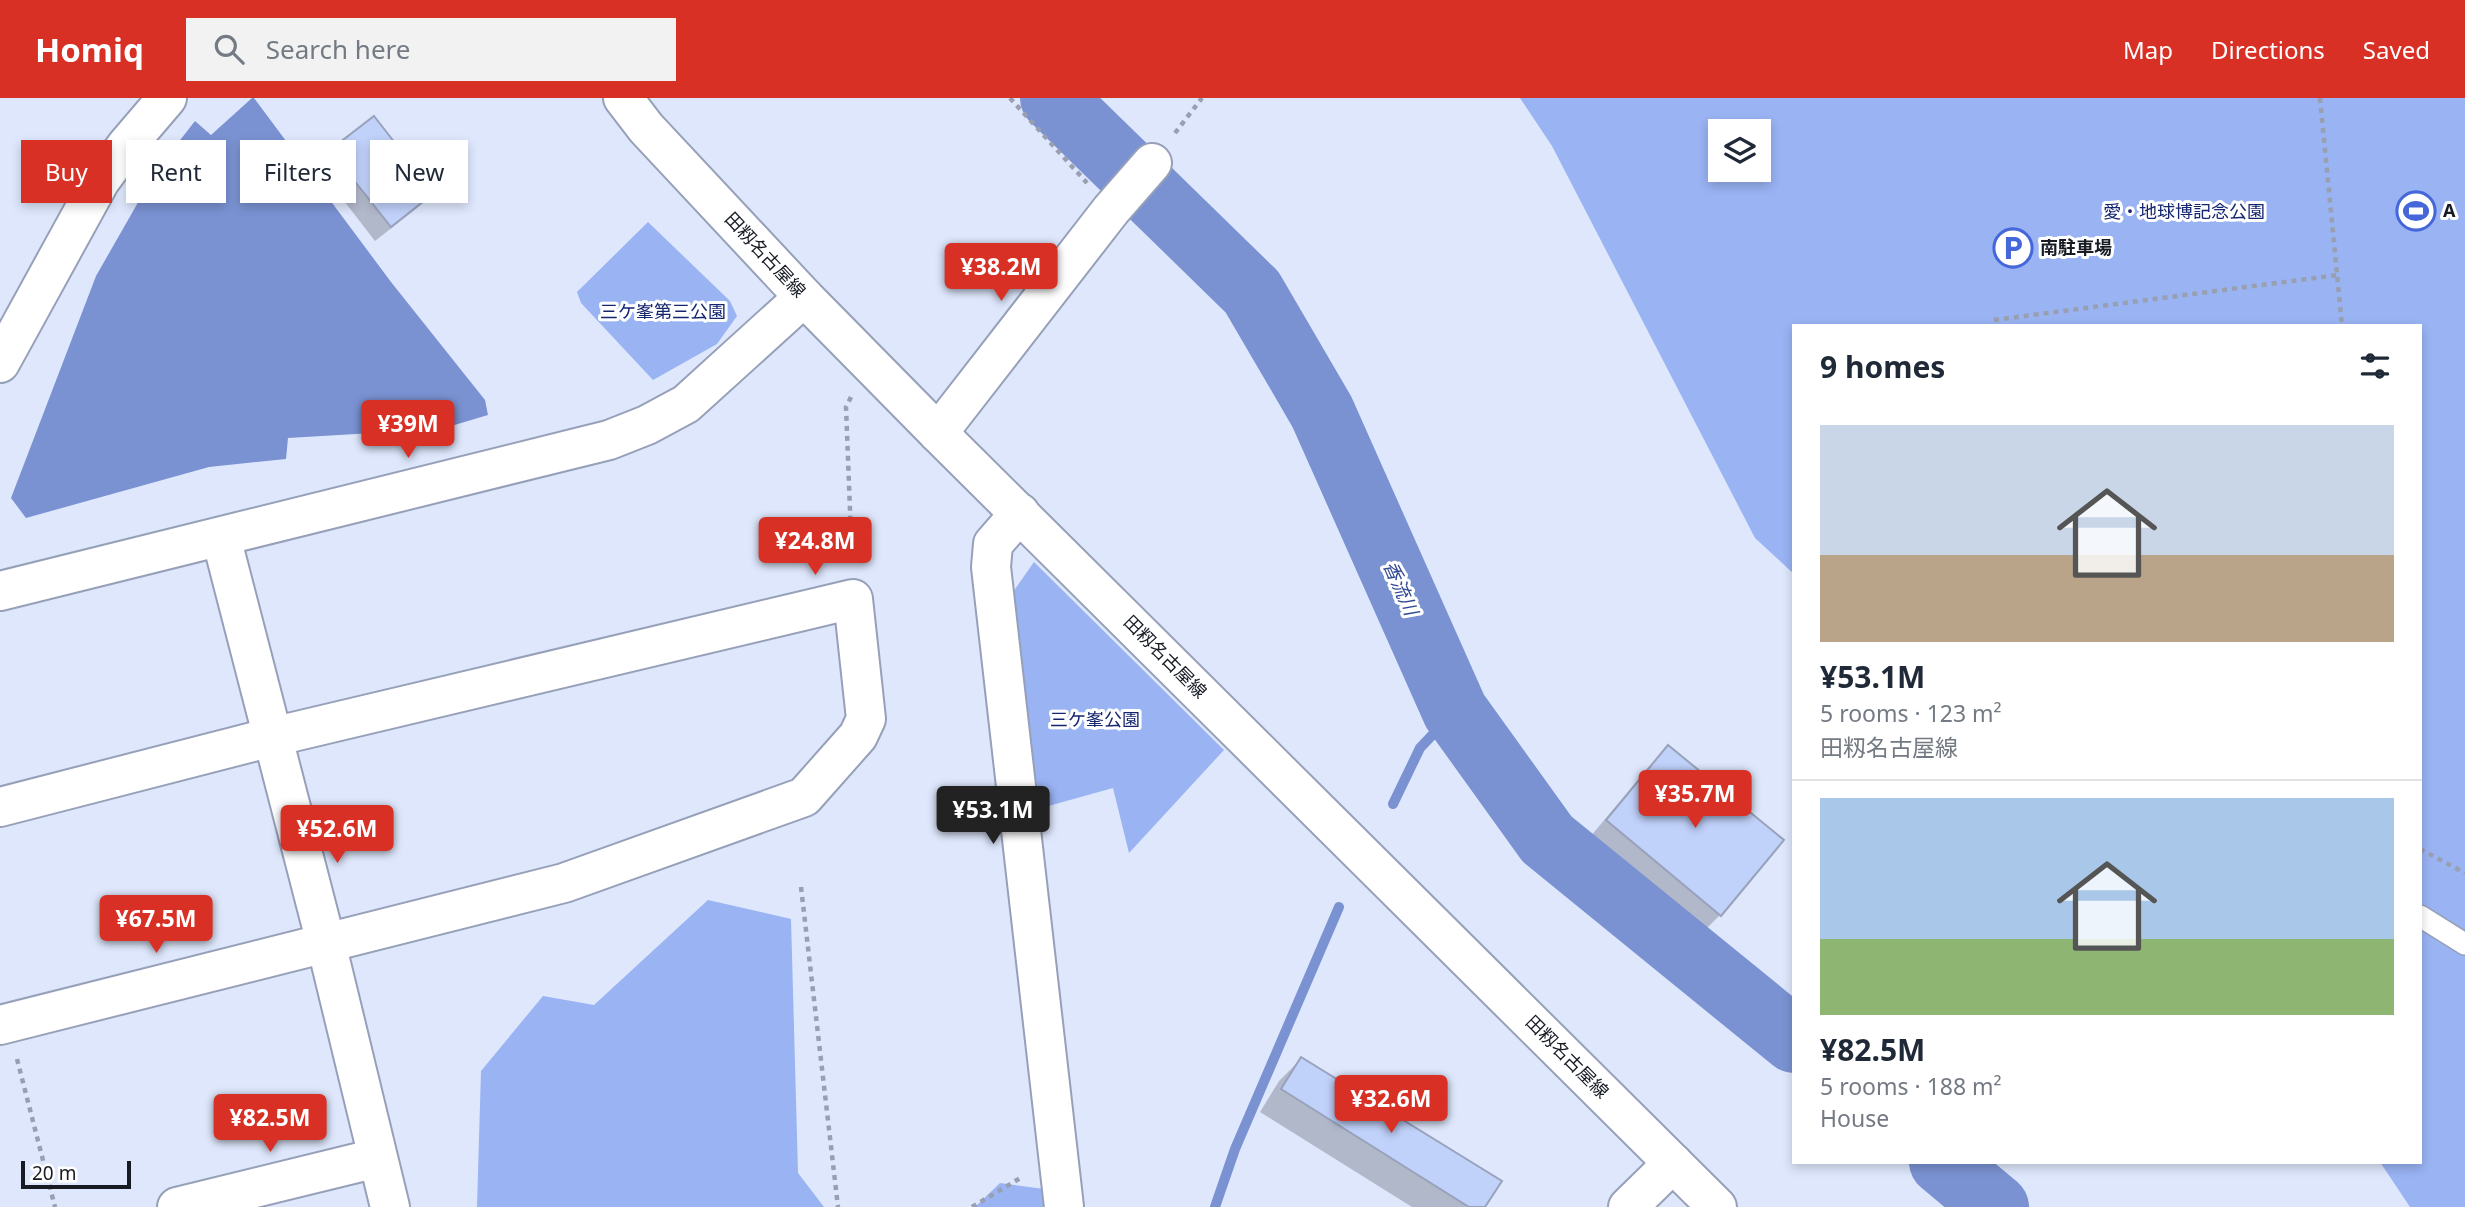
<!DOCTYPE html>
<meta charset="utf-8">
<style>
body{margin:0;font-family:"Noto Sans","Noto Sans JP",sans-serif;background:#f2f2f3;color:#1f2937;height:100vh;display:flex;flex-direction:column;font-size:26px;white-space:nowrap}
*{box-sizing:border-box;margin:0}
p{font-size:23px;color:#747a83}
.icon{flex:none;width:38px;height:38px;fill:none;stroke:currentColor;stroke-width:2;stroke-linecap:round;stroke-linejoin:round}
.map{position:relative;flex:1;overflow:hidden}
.drawer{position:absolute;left:1792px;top:226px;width:630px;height:840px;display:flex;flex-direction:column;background:#fff;border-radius:0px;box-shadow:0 4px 10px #0003}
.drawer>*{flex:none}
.hud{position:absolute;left:21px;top:42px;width:665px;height:63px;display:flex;gap:14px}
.controls{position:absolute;left:1708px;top:21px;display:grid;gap:14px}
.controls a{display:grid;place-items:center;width:63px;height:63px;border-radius:0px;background:#fff;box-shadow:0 4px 10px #0003;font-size:35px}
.scale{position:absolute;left:21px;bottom:18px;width:110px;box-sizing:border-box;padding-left:7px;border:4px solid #171b24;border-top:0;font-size:19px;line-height:24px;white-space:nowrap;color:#171b24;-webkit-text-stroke:5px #fff;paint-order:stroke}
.price{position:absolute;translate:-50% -60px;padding:0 16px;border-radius:7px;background:#d93025;color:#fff;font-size:23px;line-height:46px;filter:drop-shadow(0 2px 4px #0008)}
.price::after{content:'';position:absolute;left:50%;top:42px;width:21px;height:16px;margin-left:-10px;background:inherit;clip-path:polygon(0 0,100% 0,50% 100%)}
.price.on{background:#222;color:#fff}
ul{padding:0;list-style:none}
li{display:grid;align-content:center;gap:14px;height:371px;padding:0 28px}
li+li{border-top:2px solid #e0e1e3}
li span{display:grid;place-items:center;height:217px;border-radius:0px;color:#555}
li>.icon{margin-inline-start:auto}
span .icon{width:126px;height:126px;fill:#fffc;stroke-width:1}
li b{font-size:30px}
h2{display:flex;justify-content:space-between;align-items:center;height:84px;padding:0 28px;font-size:30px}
.pill{padding:0 24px;border-radius:0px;background:#fff;box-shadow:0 4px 10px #0003;font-size:24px;line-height:63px}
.pill.on{background:#d93025;color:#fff}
header{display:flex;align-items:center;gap:42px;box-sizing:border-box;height:98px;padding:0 35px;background:#d93025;color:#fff}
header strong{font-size:33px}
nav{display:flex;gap:38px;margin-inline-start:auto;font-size:24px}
.search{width:490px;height:63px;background:#f2f2f3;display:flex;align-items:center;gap:18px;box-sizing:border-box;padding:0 24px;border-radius:0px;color:#747a83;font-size:26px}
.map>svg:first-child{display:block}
.green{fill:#99b3f3;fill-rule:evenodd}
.water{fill:#7a92d2}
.shadow{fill:#0003}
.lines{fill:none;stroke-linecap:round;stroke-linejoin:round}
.stream{stroke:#7a92d2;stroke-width:10}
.river{stroke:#7a92d2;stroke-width:66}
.building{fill:#c0d1fa;stroke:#98a2bb;stroke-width:2}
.lane-casing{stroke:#96a0b9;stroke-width:24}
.street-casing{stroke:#96a0b9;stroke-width:42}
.secondary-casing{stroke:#96a0b9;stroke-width:42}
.path{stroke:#989fb0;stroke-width:4.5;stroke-dasharray:5 5;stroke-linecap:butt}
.lane{stroke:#fff;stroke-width:21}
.street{stroke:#fff;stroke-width:38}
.secondary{stroke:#fff;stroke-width:38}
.labels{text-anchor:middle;stroke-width:6;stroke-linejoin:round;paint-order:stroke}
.poi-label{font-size:18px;font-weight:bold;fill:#171b24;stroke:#fff;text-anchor:start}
.park-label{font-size:18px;fill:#152670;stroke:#fff}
.street-label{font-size:18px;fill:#171b24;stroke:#fff}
.water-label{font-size:19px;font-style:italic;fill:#304794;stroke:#fff}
</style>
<header>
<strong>Homiq</strong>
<div class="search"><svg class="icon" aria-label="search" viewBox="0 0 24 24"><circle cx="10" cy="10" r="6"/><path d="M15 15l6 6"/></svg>Search here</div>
<nav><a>Map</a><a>Directions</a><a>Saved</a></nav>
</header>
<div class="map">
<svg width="2465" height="1109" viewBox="0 0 2465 1109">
<rect width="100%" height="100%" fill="#dee7fc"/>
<g class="green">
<path d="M1520 0H2465V1109H2410L2380 1064H2420V228H1794V476L1755 440 1552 48ZM1720 33H1759V72H1720Z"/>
<path d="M648 124 730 203 737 218 717 246 653 282 581 205 577 194Z"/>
<path d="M1034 464 1224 652 1129 755 1113 690 1034 712 1013 494Z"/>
<path d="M708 802 791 821 798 1075 824 1109H477L481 973 543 898 594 907Z"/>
<path d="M1000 1085 1044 1091 1046 1109H975Z"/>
</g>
<path class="water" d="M252 0H254L391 184 485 302 488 317 441 331 288 340 286 361 209 369 26 420 11 400 96 178 140 101 170 55 195 23 211 37Z"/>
<g class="shadow">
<path d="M332 53 432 95 417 110 375 143 317 68Z"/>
<path d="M1669 649 1720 817 1698 839 1585 745 1647 671Z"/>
<path d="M1301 961 1483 1109H1412L1260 1014 1279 983Z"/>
</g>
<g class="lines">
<g class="stream">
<path d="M1393 706 1420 650 1455 613"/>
<path d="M1215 1109 1235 1051 1339 809"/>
</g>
<g class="river">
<path d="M1053 0 1252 194 1322 314 1455 613 1547 741 1794 942"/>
<path d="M1942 1064 1996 1109"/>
</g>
</g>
<g class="building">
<path d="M374 18 434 95 391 129 330 52Z"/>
<path d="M1668 647 1784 742 1721 818 1606 722Z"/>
<path d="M1301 959 1502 1083 1485 1109H1469L1281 991Z"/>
</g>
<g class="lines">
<g class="lane-casing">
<path id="lane" d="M2420 818 2465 846"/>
</g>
<g class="street-casing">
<g id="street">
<path d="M0 265 100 83 126 48 167 0"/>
<path d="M938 335 1111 112 1152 65"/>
<path d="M1020 415 993 446 991 469 1064 1109"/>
<path d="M221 439 326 845 390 1109"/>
<path d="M0 493 609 342 647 327 686 306 804 199"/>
<path d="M0 709 272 639 853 501 866 621 858 638 804 699 564 785 0 927"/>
<path d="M177 1109 377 1060"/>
<path d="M1628 1109 1673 1065"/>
</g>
</g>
<g class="secondary-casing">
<path id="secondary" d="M623 0 646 30 804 199 938 335 1717 1109"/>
</g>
<g class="path">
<path d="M1010 0 1087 85"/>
<path d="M2320 0 2342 228"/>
<path d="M1175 35 1202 0"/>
<path d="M1994 222 2338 177"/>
<path d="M851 299 846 309 852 464"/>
<path d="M2420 751 2465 775"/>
<path d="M801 789 838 1109"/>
<path d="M17 961 55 1109"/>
<path d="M972 1109 1022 1079"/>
</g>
<use href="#lane" class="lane"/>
<use href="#street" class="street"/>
<use href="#secondary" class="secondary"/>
</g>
<defs>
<g id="stadium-ring" transform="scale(2.0125)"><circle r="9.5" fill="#fff" stroke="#4567da" stroke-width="1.5"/><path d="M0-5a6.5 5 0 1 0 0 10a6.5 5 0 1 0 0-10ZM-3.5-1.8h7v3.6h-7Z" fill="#4567da"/></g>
<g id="parking-ring" transform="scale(2.0125)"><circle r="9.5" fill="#fff" stroke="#4567da" stroke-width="1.5"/><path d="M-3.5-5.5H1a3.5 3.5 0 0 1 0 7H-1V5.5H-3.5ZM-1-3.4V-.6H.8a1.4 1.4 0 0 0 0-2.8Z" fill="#4567da"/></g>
</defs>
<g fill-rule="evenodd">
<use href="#stadium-ring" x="2416" y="113"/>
<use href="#parking-ring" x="2013" y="150"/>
</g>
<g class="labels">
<g class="poi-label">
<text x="2443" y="119">A</text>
<text x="2040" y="156">南駐車場</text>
</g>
<g class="park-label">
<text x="2184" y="120">愛・地球博記念公園</text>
<text x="663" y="220">三ケ峯第三公園</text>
<text x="1095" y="628">三ケ峯公園</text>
</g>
<g class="street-label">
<text transform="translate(765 157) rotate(47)" y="6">田籾名古屋線</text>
<text transform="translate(1165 559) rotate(45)" y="6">田籾名古屋線</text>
<text transform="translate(1567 959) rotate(45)" y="6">田籾名古屋線</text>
</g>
<g class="water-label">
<text transform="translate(1401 490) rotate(66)" y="7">香流川</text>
</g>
</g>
</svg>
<div class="controls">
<a><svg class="icon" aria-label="layers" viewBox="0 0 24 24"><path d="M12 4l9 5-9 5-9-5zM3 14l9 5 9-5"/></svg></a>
</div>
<div class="scale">20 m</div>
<b class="price" style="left:1001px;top:205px">¥38.2M</b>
<b class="price" style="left:408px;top:362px">¥39M</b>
<b class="price" style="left:815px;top:479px">¥24.8M</b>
<b class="price" style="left:1695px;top:732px">¥35.7M</b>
<b class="price on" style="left:993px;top:748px">¥53.1M</b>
<b class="price" style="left:337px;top:767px">¥52.6M</b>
<b class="price" style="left:156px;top:857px">¥67.5M</b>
<b class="price" style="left:1391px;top:1037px">¥32.6M</b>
<b class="price" style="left:270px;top:1056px">¥82.5M</b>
<div class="hud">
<a class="pill on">Buy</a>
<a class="pill">Rent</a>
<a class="pill">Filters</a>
<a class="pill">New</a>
</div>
<section class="drawer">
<h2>9 homes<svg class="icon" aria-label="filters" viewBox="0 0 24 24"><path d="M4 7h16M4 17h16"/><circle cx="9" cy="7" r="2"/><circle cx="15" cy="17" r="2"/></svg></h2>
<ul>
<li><span style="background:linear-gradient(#c9d6e8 60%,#b9a48a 0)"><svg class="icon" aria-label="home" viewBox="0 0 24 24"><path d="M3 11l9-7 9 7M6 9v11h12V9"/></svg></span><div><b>¥53.1M</b><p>5 rooms · 123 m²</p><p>田籾名古屋線</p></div></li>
<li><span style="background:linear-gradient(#a9c7e8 65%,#8fb573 0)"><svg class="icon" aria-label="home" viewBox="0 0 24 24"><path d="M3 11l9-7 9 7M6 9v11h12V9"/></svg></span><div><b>¥82.5M</b><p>5 rooms · 188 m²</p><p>House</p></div></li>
</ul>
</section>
</div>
